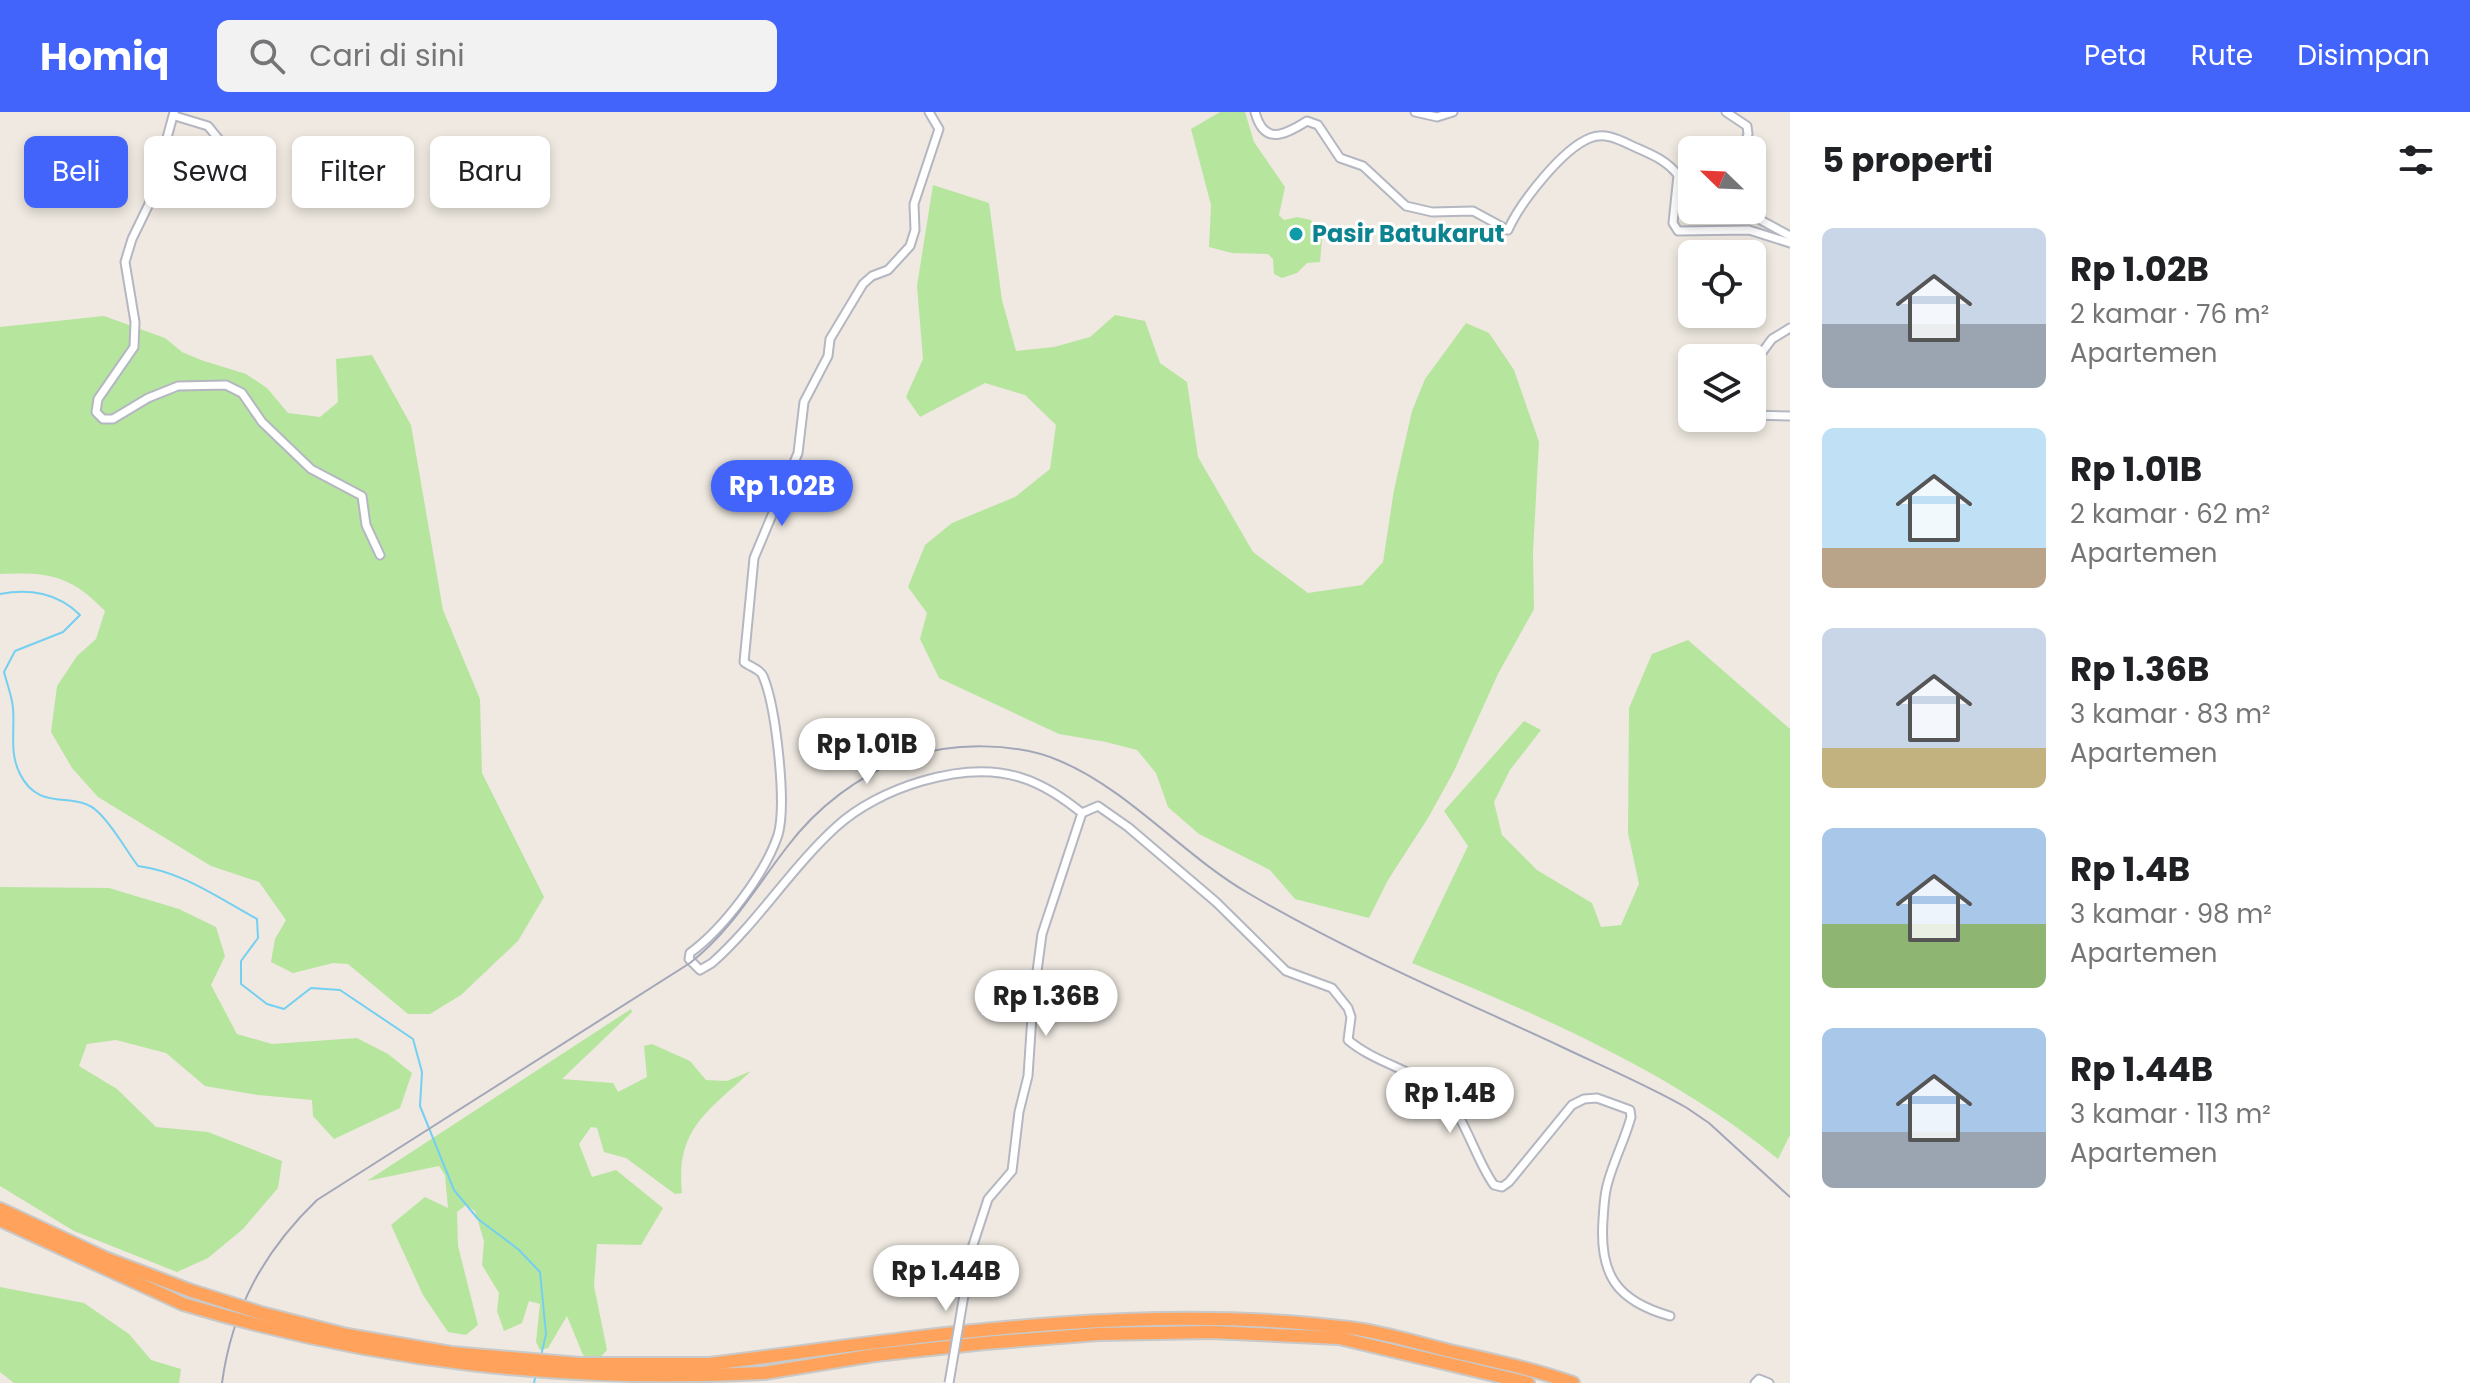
<!DOCTYPE html>
<html lang="id">
<meta charset="utf-8">
<style>
body{margin:0;font-family:Poppins,sans-serif;background:#f2f2f2;color:#202124;height:100vh;display:flex;flex-direction:column;font-size:30px;white-space:nowrap}
*{box-sizing:border-box;margin:0}
p{font-size:26px;color:#757577}
.icon{flex:none;width:44px;height:44px;fill:none;stroke:currentColor;stroke-width:2;stroke-linecap:round;stroke-linejoin:round}
.map{position:relative;flex:1;overflow:hidden}
.sheet{display:flex;flex-direction:column;background:#fff;width:680px}
.sheet>*{flex:none}
.guide{position:absolute;left:24px;top:24px;width:760px;height:72px;display:flex;gap:16px}
.needle{width:52px;rotate:293deg}
.buttons{position:absolute;left:1678px;top:24px;display:grid;gap:16px}
.buttons a{display:grid;place-items:center;width:88px;height:88px;border-radius:12px;background:#fff;box-shadow:0 4px 12px #0003;font-size:40px}
.price{position:absolute;translate:-50% -68px;padding:0 18px;border-radius:28px;background:#fff;color:#222;font-size:26px;line-height:52px;filter:drop-shadow(0 2px 4px #0008)}
.price::after{content:'';position:absolute;left:50%;top:48px;width:24px;height:18px;margin-left:-12px;background:inherit;clip-path:polygon(0 0,100% 0,50% 100%)}
.price.current{background:#4264fb;color:#fff}
ul{padding:0;list-style:none}
li{display:flex;align-items:center;gap:24px;height:200px;padding:0 32px}
li span{display:grid;place-items:center;flex:none;width:224px;height:160px;border-radius:12px;color:#555}
li>.icon{margin-inline-start:auto}
span .icon{width:96px;height:96px;fill:#fffc;stroke-width:1}
li b{font-size:34px}
h2{display:flex;justify-content:space-between;align-items:center;height:96px;padding:0 32px;font-size:34px}
.chip{padding:0 28px;border-radius:12px;background:#fff;box-shadow:0 4px 12px #0003;font-size:28px;line-height:72px}
.chip.current{background:#4264fb;color:#fff}
header{display:flex;align-items:center;gap:48px;box-sizing:border-box;height:112px;padding:0 40px;background:#4264fb;color:#fff}
header strong{font-size:38px}
nav{display:flex;gap:44px;margin-inline-start:auto;font-size:28px}
.search{width:560px;height:72px;background:#f2f2f2;display:flex;align-items:center;gap:20px;box-sizing:border-box;padding:0 28px;border-radius:12px;color:#757577;font-size:30px}
main{display:flex;flex:1;min-height:0}
.map>svg:first-child{display:block}
.green{fill:#b6e59e}
.lines{fill:none;stroke-linecap:round;stroke-linejoin:round}
.stream{stroke:#75cff0;stroke-width:2}
.minor-casing{stroke:#b4b7c1;stroke-width:11}
.motorway-casing{stroke:#c9c9c9;stroke-width:16}
.minor{stroke:#fff;stroke-width:7}
.motorway{stroke:#ffa35c;stroke-width:12}
.rail{stroke:#a3a6b8;stroke-width:2}
.minor-bridge-casing{stroke:#b4b7c1;stroke-width:11;stroke-linecap:butt}
.motorway-bridge-casing{stroke:#c9c9c9;stroke-width:16;stroke-linecap:butt}
.minor-bridge{stroke:#fff;stroke-width:7}
.motorway-bridge{stroke:#ffa35c;stroke-width:12}
.culture-dot{fill:#0f9aa8;stroke:#fff;stroke-width:3}
.labels{text-anchor:middle;stroke-width:6;stroke-linejoin:round;paint-order:stroke}
.culture-label{font-size:24px;font-weight:bold;fill:#0d838f;stroke:#fff;text-anchor:start}
</style>
<header>
<strong>Homiq</strong>
<div class="search"><svg class="icon" aria-label="search" viewBox="0 0 24 24"><circle cx="10" cy="10" r="6"/><path d="M15 15l6 6"/></svg>Cari di sini</div>
<nav><a>Peta</a><a>Rute</a><a>Disimpan</a></nav>
</header>
<main>
<div class="map">
<svg width="1790" height="1271" viewBox="0 0 1790 1271">
<rect width="100%" height="100%" fill="#efe9e1"/>
<g class="green">
<path d="M1220 0H1245L1254 30 1285 75 1279 103 1284 108 1297 105 1311 108 1322 127 1320 150 1307 151 1297 161 1282 166 1274 162 1273 147 1268 142 1232 141 1209 135 1211 93 1191 17Z"/>
<path d="M933 73 989 91 1002 188 1016 239 1054 235 1090 225 1115 203 1145 209 1160 251 1187 270 1198 345 1253 440 1308 481 1362 473 1383 450 1394 378 1412 299 1425 267 1466 211 1489 221 1514 258 1539 330 1533 440 1534 497 1498 562 1454 659 1428 706 1388 768 1369 806 1295 787 1270 758 1199 722 1168 695 1156 661 1137 638 1106 630 1059 622 939 566 920 527 927 501 908 475 925 433 952 411 1015 385 1050 357 1056 313 1025 283 985 271 920 305 906 285 923 247 917 174Z"/>
<path d="M104 204 165 226 182 240 201 248 246 262 267 276 288 301 320 305 338 290 336 247 372 243 411 313 443 498 480 587 482 661 544 785 518 829 461 883 430 902H408L348 852 333 851 293 861 271 850 275 827 286 808 259 770 211 754 98 685 72 656 51 620 57 574 77 544 96 527 105 499C70 463 49 460 0 462V215Z"/>
<path d="M1688 528 1790 617V1023L1778 1047C1671 959 1539 903 1412 851L1468 734 1444 699 1524 609 1541 618 1510 658 1494 690 1502 723 1537 758 1592 791 1601 815 1621 813 1639 772 1628 721 1629 596 1652 542Z"/>
<path d="M0 775 109 776 179 797 216 815 225 844 211 873 237 922 272 932 357 926 388 942 412 961 400 996 334 1027 313 1004 312 988 258 983 205 974 166 941 116 928 87 932 79 954 117 977 156 1015 208 1020 282 1049 278 1076 243 1117 208 1146 177 1160 74 1119 0 1074Z"/>
<path d="M631 897 632 900 562 967 613 971 618 980 647 965 644 934 652 932 690 949 706 968 727 969 751 959C709 999 675 1016 682 1081L675 1082 626 1046 604 1040 597 1016 591 1015 579 1032 592 1065 616 1058 663 1096 641 1133 597 1132 594 1174 607 1238 597 1249 583 1243 567 1204 548 1236 540 1238 536 1230 540 1192 529 1189 522 1211 504 1219 497 1199 499 1181 482 1153 484 1129 475 1099 466 1093 457 1100 458 1134 478 1213 466 1223 448 1220 423 1183 391 1113 425 1085 448 1096 445 1063 439 1054 367 1069Z"/>
<path d="M0 1175 84 1191 129 1222 151 1248 181 1257 179 1271H14L0 1260Z"/>
</g>
<g class="lines">
<g class="stream">
<path d="M0 482C29 476 58 481 80 503L63 520 15 539 4 560C7 572 12 584 13 596 15 618 9 641 20 662 40 702 75 677 98 700 114 715 125 737 138 754 181 759 220 787 257 807L258 826 241 849V872L267 892 284 897 311 876 340 878 413 927 422 960 420 994 454 1078 478 1107 518 1137 540 1160 546 1222 541 1244"/>
<path d="M534 1271 536 1262"/>
</g>
<g class="minor-casing">
<g id="minor">
<path d="M174 0 149 92 132 127 125 150 135 210 134 235 98 287 96 300 103 307H113L148 286 178 274 226 273 242 281 262 310 311 357 362 384 366 413 380 443"/>
<path d="M929 0 939 17 914 92 915 118 910 134 888 158 872 164 863 172 830 227 828 244 804 290 798 341 754 446 744 550C750 555 760 557 763 564 776 595 787 692 778 723 765 762 723 817 690 841L689 847 700 858 712 851C758 810 791 756 836 715 878 676 963 648 1019 665 1043 672 1063 686 1082 701"/>
<path d="M1255 0C1264 34 1285 23 1307 9L1318 13 1340 46 1363 54 1406 94 1432 100 1473 99 1508 118C1520 91 1562 37 1590 26 1606 19 1623 30 1637 36 1653 43 1667 49 1678 63L1673 111 1678 119 1749 118 1790 131"/>
<path d="M1415 0 1437 5 1453 0"/>
<path d="M1726 0 1747 14 1748 22 1743 38"/>
<path d="M175 4 208 14 221 30"/>
<path d="M1742 98 1790 124"/>
<path d="M1752 254 1772 227 1790 216"/>
<path d="M1752 303 1790 304"/>
<path d="M972 1136 988 1087 1012 1059 1019 1000 1028 964 1033 889 1042 822 1082 701 1098 694 1128 715 1216 790 1286 859 1332 876 1348 896 1351 905 1348 928C1374 950 1410 957 1436 977 1465 999 1473 1044 1494 1073L1502 1075 1509 1070 1572 993 1584 987 1597 986 1630 998 1631 1005C1625 1027 1614 1048 1608 1070 1604 1082 1604 1095 1603 1108 1599 1163 1617 1189 1670 1204"/>
<path d="M1755 1271 1759 1267 1769 1271"/>
</g>
</g>
<g class="motorway-casing">
<g id="motorway">
<path d="M0 1097 105 1146 189 1178"/>
<path d="M0 1108 183 1192"/>
<path d="M765 1245C955 1219 1158 1192 1350 1216 1383 1220 1417 1231 1450 1239 1491 1248 1533 1257 1573 1271"/>
<path d="M764 1261 875 1243 985 1231 1098 1222 1212 1220 1339 1226 1528 1271"/>
</g>
</g>
<use href="#minor" class="minor"/>
<use href="#motorway" class="motorway"/>
<path class="rail" d="M222 1271C232 1197 264 1139 317 1088L690 851C731 819 756 775 787 735 817 695 859 663 906 646 952 630 1016 630 1060 649 1129 678 1184 744 1248 781 1348 840 1457 886 1562 935 1604 955 1647 973 1687 996L1709 1011 1790 1085"/>
<g class="minor-bridge-casing">
<path id="minor-bridge" d="M949 1271 972 1136"/>
</g>
<g class="motorway-bridge-casing">
<g id="motorway-bridge">
<path d="M189 1178 261 1201 347 1223 451 1241 580 1252H710L765 1245"/>
<path d="M183 1192C376 1250 562 1271 764 1261"/>
</g>
</g>
<use href="#minor-bridge" class="minor-bridge"/>
<use href="#motorway-bridge" class="motorway-bridge"/>
</g>
<circle class="culture-dot" cx="1296" cy="122" r="8"/>
<g class="labels">
<g class="culture-label">
<text x="1312" y="130">Pasir Batukarut</text>
</g>
</g>
</svg>
<div class="buttons">
<a><svg class="needle" viewBox="-14 -14 28 28"><path d="M0-13l5 13h-10z" fill="#e53935"/><path d="M0 13l5-13h-10z" fill="#757577"/></svg></a>
<a><svg class="icon" aria-label="locate" viewBox="0 0 24 24"><circle cx="12" cy="12" r="6"/><path d="M12 2v4M12 18v4M2 12h4M18 12h4"/></svg></a>
<a><svg class="icon" aria-label="layers" viewBox="0 0 24 24"><path d="M12 4l9 5-9 5-9-5zM3 14l9 5 9-5"/></svg></a>
</div>
<b class="price current" style="left:782px;top:416px">Rp 1.02B</b>
<b class="price" style="left:867px;top:674px">Rp 1.01B</b>
<b class="price" style="left:1046px;top:926px">Rp 1.36B</b>
<b class="price" style="left:1450px;top:1023px">Rp 1.4B</b>
<b class="price" style="left:946px;top:1201px">Rp 1.44B</b>
<div class="guide">
<a class="chip current">Beli</a>
<a class="chip">Sewa</a>
<a class="chip">Filter</a>
<a class="chip">Baru</a>
</div>
</div>
<section class="sheet">
<h2>5 properti<svg class="icon" aria-label="filters" viewBox="0 0 24 24"><path d="M4 7h16M4 17h16"/><circle cx="9" cy="7" r="2"/><circle cx="15" cy="17" r="2"/></svg></h2>
<ul>
<li><span style="background:linear-gradient(#c9d6e8 60%,#9aa5b1 0)"><svg class="icon" aria-label="home" viewBox="0 0 24 24"><path d="M3 11l9-7 9 7M6 9v11h12V9"/></svg></span><div><b>Rp 1.02B</b><p>2 kamar · 76 m²</p><p>Apartemen</p></div></li>
<li><span style="background:linear-gradient(#bfe0f5 75%,#b9a48a 0)"><svg class="icon" aria-label="home" viewBox="0 0 24 24"><path d="M3 11l9-7 9 7M6 9v11h12V9"/></svg></span><div><b>Rp 1.01B</b><p>2 kamar · 62 m²</p><p>Apartemen</p></div></li>
<li><span style="background:linear-gradient(#c9d6e8 75%,#c2b280 0)"><svg class="icon" aria-label="home" viewBox="0 0 24 24"><path d="M3 11l9-7 9 7M6 9v11h12V9"/></svg></span><div><b>Rp 1.36B</b><p>3 kamar · 83 m²</p><p>Apartemen</p></div></li>
<li><span style="background:linear-gradient(#a9c7e8 60%,#8fb573 0)"><svg class="icon" aria-label="home" viewBox="0 0 24 24"><path d="M3 11l9-7 9 7M6 9v11h12V9"/></svg></span><div><b>Rp 1.4B</b><p>3 kamar · 98 m²</p><p>Apartemen</p></div></li>
<li><span style="background:linear-gradient(#a9c7e8 65%,#9aa5b1 0)"><svg class="icon" aria-label="home" viewBox="0 0 24 24"><path d="M3 11l9-7 9 7M6 9v11h12V9"/></svg></span><div><b>Rp 1.44B</b><p>3 kamar · 113 m²</p><p>Apartemen</p></div></li>
</ul>
</section>
</main>
